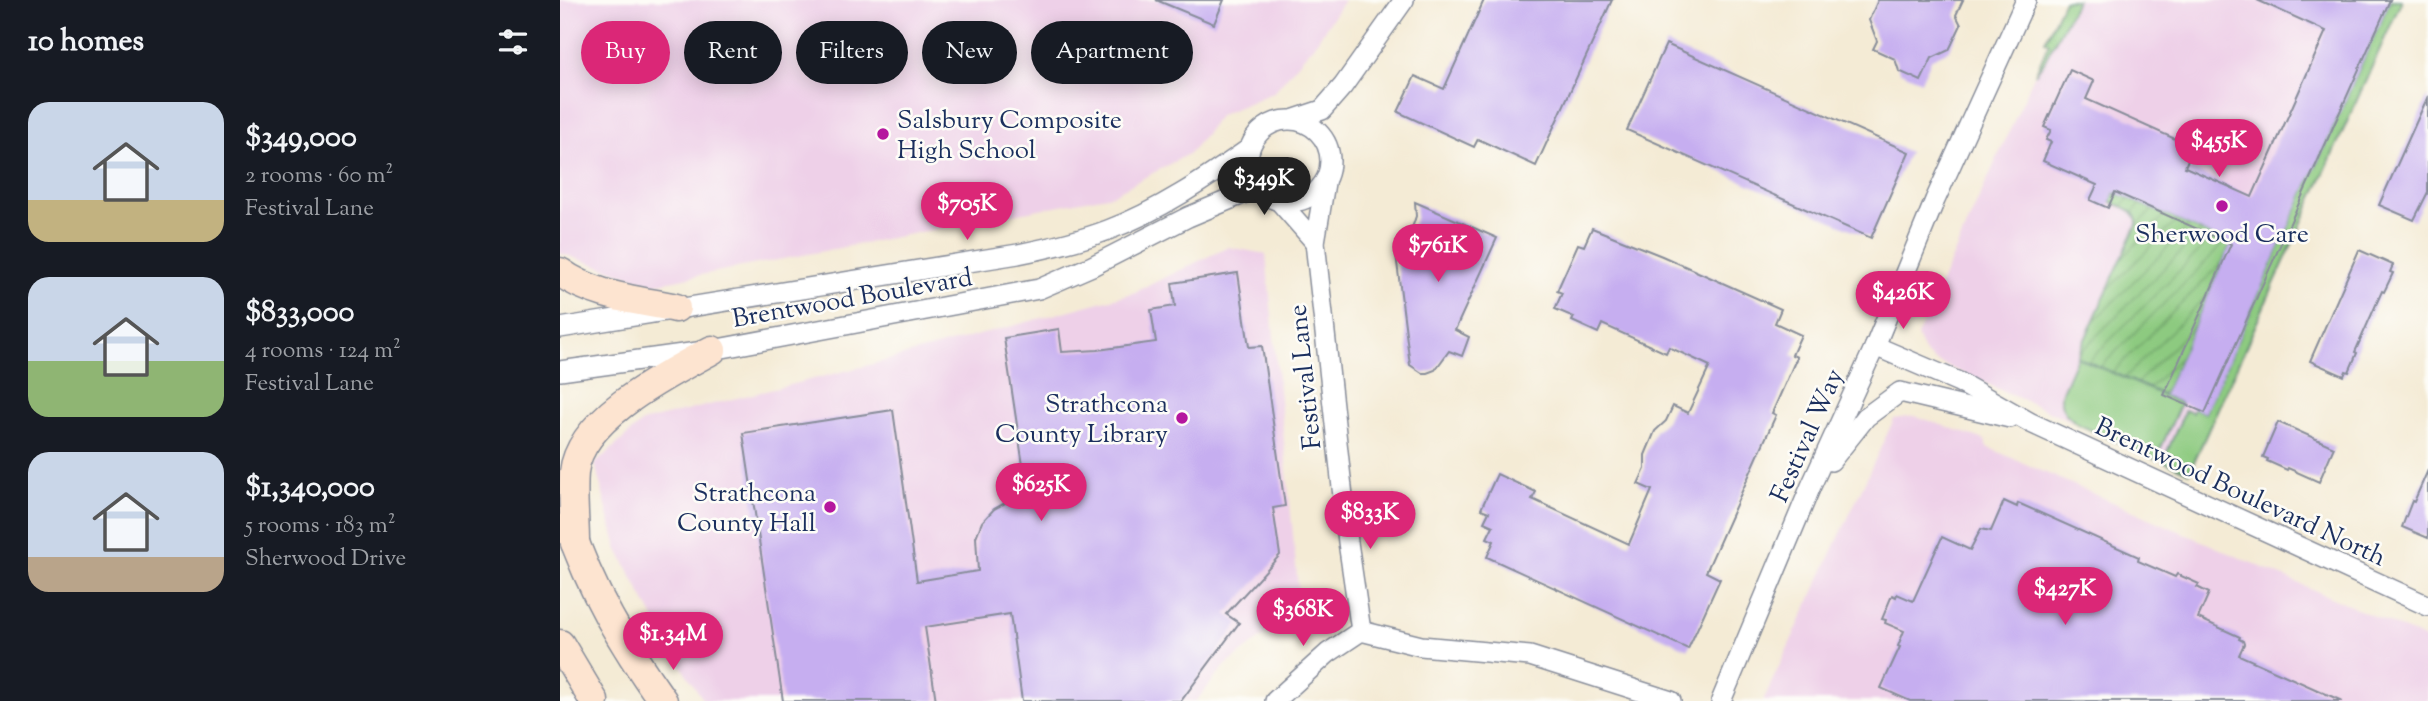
<!DOCTYPE html>
<meta charset="utf-8">
<style>
body{margin:0;font-family:"Sorts Mill Goudy",serif;background:#20242c;color:#f1f3f6;height:100vh;display:flex;flex-direction:column;font-size:26px;white-space:nowrap}
*{box-sizing:border-box;margin:0}
p{font-size:23px;color:#9ea1a6}
.icon{flex:none;width:38px;height:38px;fill:none;stroke:currentColor;stroke-width:2;stroke-linecap:round;stroke-linejoin:round}
.map{position:relative;flex:1;overflow:hidden}
.drawer{display:flex;flex-direction:column;background:#171b24;width:560px}
.drawer>*{flex:none}
.guide{position:absolute;left:21px;top:21px;width:665px;height:63px;display:flex;gap:14px}
.price{position:absolute;translate:-50% -60px;padding:0 16px;border-radius:24px;background:#db2777;color:#fff;font-size:23px;line-height:46px;filter:drop-shadow(0 2px 4px #0008)}
.price::after{content:'';position:absolute;left:50%;top:42px;width:21px;height:16px;margin-left:-10px;background:inherit;clip-path:polygon(0 0,100% 0,50% 100%)}
.price.current{background:#222;color:#fff}
ul{padding:0;list-style:none}
li{display:flex;align-items:center;gap:21px;height:175px;padding:0 28px}
li span{display:grid;place-items:center;flex:none;width:196px;height:140px;border-radius:21px;color:#555}
li>.icon{margin-inline-start:auto}
span .icon{width:84px;height:84px;fill:#fffc;stroke-width:1}
li b{font-size:30px}
h2{display:flex;justify-content:space-between;align-items:center;height:84px;padding:0 28px;font-size:30px}
.pill{padding:0 24px;border-radius:32px;background:#171b24;box-shadow:0 4px 18px #0003;font-size:24px;line-height:63px}
.pill.current{background:#db2777;color:#fff}
main{display:flex;flex:1;min-height:0}
.map>svg:first-child{display:block}
.built{fill:#eed0e8}
.grass{fill:#8dca80;stroke:#547c6f;stroke-width:2}
.garden{fill:url(#garden-furrows);stroke:#547c6f;stroke-width:2}
.building{fill:#c6aef0}
.lines{fill:none;stroke-linecap:round;stroke-linejoin:round}
.street-casing{stroke:#888d9a;stroke-width:22}
.secondary-casing{stroke:#888d9a;stroke-width:31}
.street{stroke:#fff;stroke-width:19}
.secondary{stroke:#fde4d0;stroke-width:28}
.poi-dot{fill:#b5179e;stroke:#fdfcf7;stroke-width:2.5}
.labels{text-anchor:middle;stroke-width:5;stroke-linejoin:round;paint-order:stroke}
.poi-label{font-size:26px;fill:#1b2f5e;stroke:#fdfcf7;text-anchor:end}
.street-label{font-size:26px;fill:#1b2f5e;stroke:#fdfcf7}
</style>
<main>
<section class="drawer">
<h2>10 homes<svg class="icon" aria-label="filters" viewBox="0 0 24 24"><path d="M4 7h16M4 17h16"/><circle cx="9" cy="7" r="2"/><circle cx="15" cy="17" r="2"/></svg></h2>
<ul>
<li><span style="background:linear-gradient(#c9d6e8 70%,#c2b280 0)"><svg class="icon" aria-label="home" viewBox="0 0 24 24"><path d="M3 11l9-7 9 7M6 9v11h12V9"/></svg></span><div><b>$349,000</b><p>2 rooms · 60 m²</p><p>Festival Lane</p></div></li>
<li><span style="background:linear-gradient(#c9d6e8 60%,#8fb573 0)"><svg class="icon" aria-label="home" viewBox="0 0 24 24"><path d="M3 11l9-7 9 7M6 9v11h12V9"/></svg></span><div><b>$833,000</b><p>4 rooms · 124 m²</p><p>Festival Lane</p></div></li>
<li><span style="background:linear-gradient(#c9d6e8 75%,#b9a48a 0)"><svg class="icon" aria-label="home" viewBox="0 0 24 24"><path d="M3 11l9-7 9 7M6 9v11h12V9"/></svg></span><div><b>$1,340,000</b><p>5 rooms · 183 m²</p><p>Sherwood Drive</p></div></li>
</ul>
</section>
<div class="map">
<svg width="1868" height="701" viewBox="0 0 1868 701">
<defs>
<pattern id="garden-furrows" width="10" height="10" patternUnits="userSpaceOnUse" patternTransform="scale(1.75)"><rect width="10" height="10" fill="#8dca80"/><path d="M-1 1l2-2M0 10L10 0M9 11l2-2" fill="none" stroke="#72a46c"/></pattern>
</defs>
<rect width="100%" height="100%" fill="#fdfcf7"/>
<filter id="ink" filterUnits="userSpaceOnUse"><feTurbulence type="fractalNoise" baseFrequency=".0143" numOctaves="2"/><feDisplacementMap in="SourceGraphic" scale="14" xChannelSelector="R" yChannelSelector="G"/><feConvolveMatrix kernelMatrix="1 2 1 2 8 2 1 2 1" color-interpolation-filters="sRGB"/></filter>
<filter id="wash" filterUnits="userSpaceOnUse"><feTurbulence type="fractalNoise" baseFrequency=".00686" numOctaves="4" result="noise"/><feDisplacementMap in="SourceGraphic" scale="28" xChannelSelector="R" yChannelSelector="G"/><feGaussianBlur stdDeviation="1.57" result="paint"/><feColorMatrix in="noise" values="0 0 0 0 0 0 0 0 0 0 0 0 0 0 0 0 0 1.4 0 .05"/><feComposite in="paint" operator="in"/></filter>
<g filter="url(#wash)">
<rect width="100%" height="100%" fill="#f4ebd5"/>
<g class="built">
<path d="M0 0H784L757 41 714 92 660 115 630 153 552 195 94 284 0 253Z"/>
<path d="M1517 0H1842L1629 473 1373 360 1364 352 1357 336 1475 74 1483 64Z"/>
<path d="M668 247 706 254 739 597 730 616 665 666 636 701H144L109 647 57 548 35 464 82 422 317 363 573 293Z"/>
<path d="M1355 416 1425 440 1427 447 1868 640V701H1203L1334 419Z"/>
</g>
<g class="grass">
<path d="M1504 0H1517L1483 64 1475 74 1489 43 1485 41Z"/>
<path d="M1830 0H1842L1629 473 1603 461 1625 410 1632 413 1634 408 1645 413Z"/>
<path d="M1517 357 1621 403 1596 459 1517 424 1505 413 1501 404V394Z"/>
</g>
<path class="garden" d="M1555 192 1671 244 1604 395 1517 357 1577 224C1577 209 1562 207 1551 202Z"/>
<g id="blocks">
<g class="building">
<path d="M596 0H664L654 24Z"/>
<path d="M924 0H1052L976 166 918 139 914 147 838 112 855 76 884 89Z"/>
<path d="M1318 0H1403L1396 15 1401 25 1389 50 1372 58 1361 81 1339 71 1335 59 1313 49 1317 41 1309 20Z"/>
<path d="M1697 0H1830L1645 413 1604 395 1671 244 1555 192 1548 208 1530 200 1537 185 1483 161 1491 142 1486 140 1491 130 1484 127 1510 70 1534 81 1526 99 1633 147 1625 167 1692 197 1766 31Z"/>
<path d="M1106 44 1349 152 1311 238 1067 130Z"/>
<path d="M1868 96V192L1854 220 1819 205Z"/>
<path d="M855 202 937 238 895 330 909 337 902 356 889 351 875 370 867 373H862L850 365 835 247 847 236 853 225 856 216Z"/>
<path d="M1032 228 1102 256 1221 309 1215 323 1241 335 1232 355 1237 357 1212 413 1216 415 1146 572 1160 579 1128 649 927 557 934 541 927 538 933 526 924 522 929 512 921 509 937 474 976 492 972 499 1069 544 1092 490 1078 484 1085 469V455L1095 431 1106 421 1113 406 1128 413 1150 366 1109 347 1106 353 1042 324 1038 333 1012 321 1014 317 995 309 1002 293 997 291 1018 244 1024 246Z"/>
<path d="M1799 250 1833 265 1830 272 1833 273 1824 292 1822 291 1795 352 1797 353 1789 372 1786 371 1784 376 1750 361Z"/>
<path d="M678 273 689 347 702 346 725 506 713 508 720 555 666 614 679 623 621 701H462L450 614 365 627 376 701H223L183 433 333 410 357 581 418 571 416 537 422 522 434 509 447 502 468 499 444 338 499 329 502 352 538 350 596 342 591 310 615 306 612 283Z"/>
<path d="M1718 422 1774 447 1759 482 1728 468 1727 470 1707 461 1708 459 1703 457Z"/>
<path d="M1868 470V538L1842 527 1852 501 1854 502Z"/>
<path d="M1444 501 1457 507 1458 503 1579 557 1578 561 1615 577 1617 574 1639 584 1637 587 1649 593 1638 618 1680 637 1679 639 1683 641 1684 644 1679 655 1782 701H1350L1321 688 1340 647 1338 646 1344 631 1325 623 1326 620 1322 619 1332 595 1336 597 1337 594 1353 601 1382 537 1410 550 1421 529 1431 531Z"/>
</g>
</g>
</g>
<g filter="url(#ink)">
<use href="#blocks" fill-opacity="0" stroke="#888d9a" stroke-width="2"/>
<g class="lines">
<g class="street-casing">
<g id="street">
<path d="M735 119 762 110 783 86 844 0"/>
<circle cx="729" cy="161" r="41"/>
<path d="M765 183 755 242 788 542 801 631"/>
<path d="M720 202 755 242"/>
<path d="M0 328 458 254C489 248 519 241 548 230 599 211 646 179 690 148"/>
<path d="M1315 346 1399 382 1471 423 1868 606"/>
<path d="M0 371 152 350 479 289 532 266 628 217 697 188"/>
<path d="M1271 461 1306 417 1340 392 1450 418"/>
<path d="M715 701 768 653 801 631 861 646 970 656 1111 701"/>
<path d="M1161 701 1251 486 1315 346 1375 200 1466 0"/>
</g>
</g>
<g class="secondary-casing">
<g id="secondary">
<path d="M0 272C32 296 78 300 116 308"/>
<path d="M9 525C30 590 64 646 103 701"/>
<path d="M15 543C15 520 12 495 14 472 20 417 108 374 152 350"/>
<path d="M0 644 34 701"/>
</g>
</g>
<use href="#street" class="street"/>
<use href="#secondary" class="secondary"/>
</g>
</g>
<g class="poi-dot">
<circle cx="323" cy="134" r="7"/>
<circle cx="1662" cy="206" r="7"/>
<circle cx="622" cy="418" r="7"/>
<circle cx="270" cy="507" r="7"/>
</g>
<g class="labels">
<g class="poi-label">
<text x="337" y="128" text-anchor="start">Salsbury Composite<tspan x="337" dy="30">High School</tspan></text>
<text x="1662" y="242" text-anchor="middle">Sherwood Care</text>
<text x="608" y="412">Strathcona<tspan x="608" dy="30">County Library</tspan></text>
<text x="256" y="501">Strathcona<tspan x="256" dy="30">County Hall</tspan></text>
</g>
<g class="street-label">
<text transform="translate(292 297) rotate(-10)" y="9">Brentwood Boulevard</text>
<text transform="translate(744 377) rotate(-96)" y="9">Festival Lane</text>
<text transform="translate(1246 435) rotate(-66)" y="9">Festival Way</text>
<text transform="translate(1681 491) rotate(25)" y="9">Brentwood Boulevard North</text>
</g>
</g>
</svg>
<b class="price" style="left:1659px;top:179px">$455K</b>
<b class="price current" style="left:704px;top:217px">$349K</b>
<b class="price" style="left:407px;top:242px">$705K</b>
<b class="price" style="left:878px;top:284px">$761K</b>
<b class="price" style="left:1343px;top:331px">$426K</b>
<b class="price" style="left:481px;top:523px">$625K</b>
<b class="price" style="left:810px;top:551px">$833K</b>
<b class="price" style="left:1505px;top:627px">$427K</b>
<b class="price" style="left:743px;top:648px">$368K</b>
<b class="price" style="left:113px;top:672px">$1.34M</b>
<div class="guide">
<a class="pill current">Buy</a>
<a class="pill">Rent</a>
<a class="pill">Filters</a>
<a class="pill">New</a>
<a class="pill">Apartment</a>
</div>
</div>
</main>
